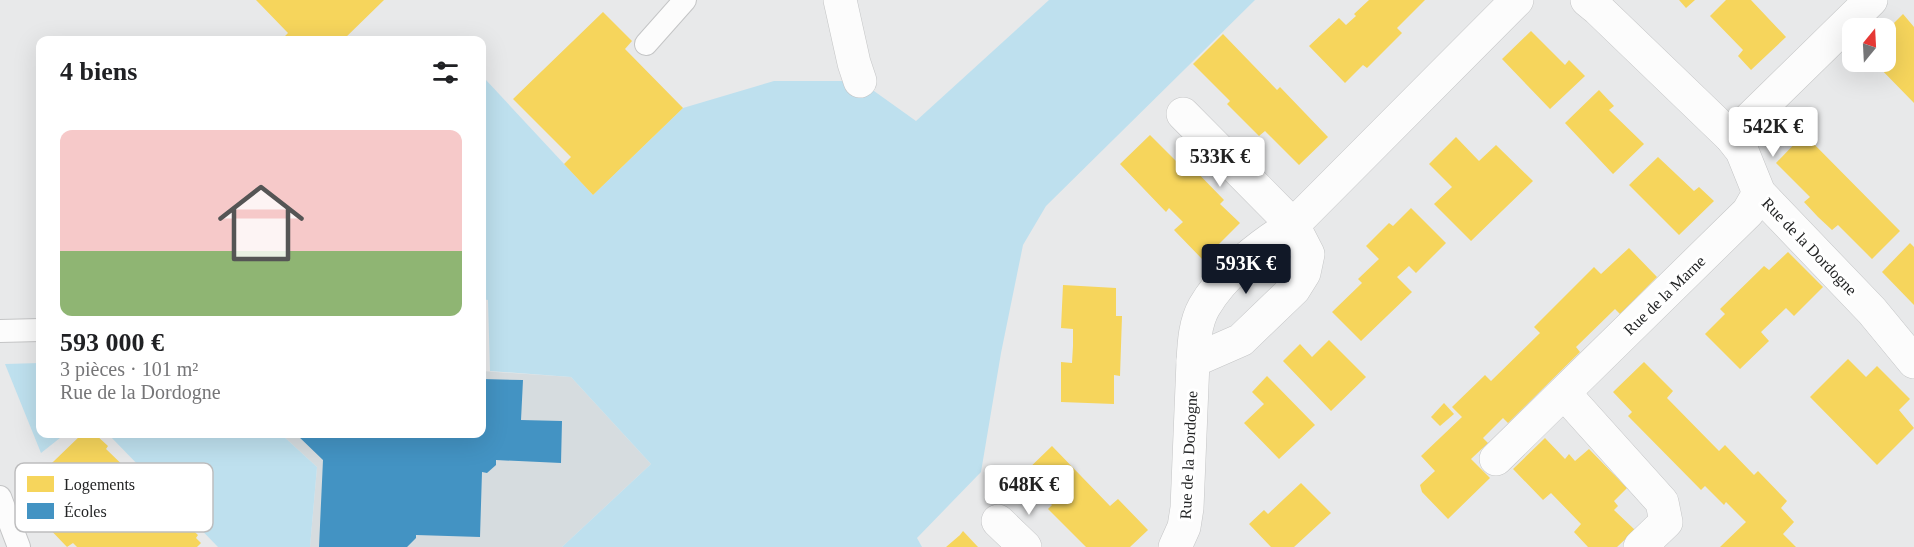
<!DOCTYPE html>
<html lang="fr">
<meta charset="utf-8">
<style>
body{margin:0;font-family:Georgia,serif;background:#f2f2f2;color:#202124;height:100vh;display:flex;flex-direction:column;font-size:22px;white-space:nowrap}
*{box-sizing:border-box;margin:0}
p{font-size:20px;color:#757577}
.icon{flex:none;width:33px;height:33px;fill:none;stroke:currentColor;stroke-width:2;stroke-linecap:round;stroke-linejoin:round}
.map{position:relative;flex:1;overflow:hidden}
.side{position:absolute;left:36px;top:36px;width:450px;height:402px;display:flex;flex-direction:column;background:#fff;border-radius:12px;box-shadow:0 6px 24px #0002}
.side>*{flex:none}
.needle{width:39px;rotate:18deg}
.fabs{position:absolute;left:1842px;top:18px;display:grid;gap:12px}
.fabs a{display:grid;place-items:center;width:54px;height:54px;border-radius:12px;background:#fff;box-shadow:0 6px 24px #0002;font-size:30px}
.price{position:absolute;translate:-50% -51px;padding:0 14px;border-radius:6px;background:#fff;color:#222;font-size:20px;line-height:39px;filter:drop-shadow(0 2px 3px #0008)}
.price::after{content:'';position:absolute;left:50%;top:36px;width:18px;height:14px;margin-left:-9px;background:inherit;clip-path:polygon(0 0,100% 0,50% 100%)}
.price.active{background:#111827;color:#fff}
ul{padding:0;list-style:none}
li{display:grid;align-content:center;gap:12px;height:318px;padding:0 24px}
li span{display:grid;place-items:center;height:186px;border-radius:12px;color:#555}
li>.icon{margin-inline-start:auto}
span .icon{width:108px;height:108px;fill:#fffc;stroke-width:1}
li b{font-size:26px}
h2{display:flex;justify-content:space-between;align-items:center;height:72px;padding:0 24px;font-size:26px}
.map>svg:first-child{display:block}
.built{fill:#d6dcdf}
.green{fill:#bee0ee}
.homes{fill:#f6d55c}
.schools{fill:#4393c3}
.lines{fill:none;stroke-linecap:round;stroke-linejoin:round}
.service-casing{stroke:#c4c5c6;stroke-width:24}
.minor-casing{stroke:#c4c5c6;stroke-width:34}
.service{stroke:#fcfcfc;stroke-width:22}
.minor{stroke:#fcfcfc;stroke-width:33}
.labels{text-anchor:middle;stroke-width:6;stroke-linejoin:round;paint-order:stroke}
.street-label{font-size:16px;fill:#232425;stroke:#fff}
.key{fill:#fff;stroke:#bdbdbe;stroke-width:1.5}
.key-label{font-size:16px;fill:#232425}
</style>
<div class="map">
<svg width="1914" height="547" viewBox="0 0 1914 547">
<rect width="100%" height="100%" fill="#e8e9ea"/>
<path class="built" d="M482 371 571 377 651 464 562 547H310L317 467 281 434H482Z"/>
<g class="green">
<path d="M1049 0H1255L1046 206 1023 245 1001 353 981 472 917 538 922 547H562L651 464 571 377 490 371 488 300 482 299V84L486 80 593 195 683 108 774 81H860L916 121Z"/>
<path d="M40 363V434H65L41 453 5 364Z"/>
<path d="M108 434H281L317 467 310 547H218Z"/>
</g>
<g class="homes">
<path d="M256 0H384L343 40H281L288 33Z"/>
<path d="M1369 0H1425L1397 28 1402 33 1367 68 1363 65 1345 83 1309 46 1339 18 1346 25 1356 16 1354 14Z"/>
<path d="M1679 0H1695L1686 8Z"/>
<path d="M1726 0H1751L1786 37 1751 70 1738 56 1743 50 1710 16Z"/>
<path d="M603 12 632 41 625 49 683 108 593 195 564 164 571 157 513 99Z"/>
<path d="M1903 14 1914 27V103L1874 62H1886V31Z"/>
<path d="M1531 31 1565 65 1569 60 1585 76 1550 109 1502 59Z"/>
<path d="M1223 34 1277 90 1280 87 1328 137 1299 165 1265 131 1259 136 1227 104 1230 101 1193 64Z"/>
<path d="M1599 90 1614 106 1609 110 1644 144 1613 174 1565 123Z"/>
<path d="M1804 134 1900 231 1872 259 1838 225 1832 230 1818 217 1804 202 1810 197 1776 163Z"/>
<path d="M1150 135 1184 169 1189 164 1224 200 1220 204 1240 223 1203 260 1174 230 1183 222 1169 208 1166 212 1120 164Z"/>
<path d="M1456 137 1479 161 1496 145 1533 181 1471 241 1434 204 1452 187 1429 164Z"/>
<path d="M1658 157 1694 191 1699 187 1714 201 1679 235 1629 185Z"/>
<path d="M1411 208 1446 243 1416 273 1409 266 1397 277 1412 292 1361 341 1332 312 1362 283 1358 279 1379 259 1366 246 1389 223 1393 226Z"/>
<path d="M1910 243 1914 247V305L1882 272Z"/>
<path d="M1629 248 1657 277 1620 314 1615 309 1576 347 1580 352 1508 423 1503 418 1483 438 1488 443 1471 459 1490 478 1448 519 1422 492 1420 485 1435 471 1421 456 1462 417 1452 407 1485 375 1491 381 1540 333 1534 327 1594 267 1601 274Z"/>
<path d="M1788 252 1823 287 1794 316 1786 308 1761 332 1769 341 1740 369 1705 334 1725 314 1720 309 1764 266 1769 270Z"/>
<path d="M1063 285 1116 288V316H1122L1120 376 1114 375V404L1061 402V362L1072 363 1073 346V329L1061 328Z"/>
<path d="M1329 340 1366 377 1331 411 1283 361 1300 344 1312 357Z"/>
<path d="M1848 359 1866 377 1877 366 1910 399 1899 410 1914 428 1877 465 1810 397Z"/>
<path d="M1644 362 1673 391 1667 398 1719 451 1725 445 1754 475 1758 471 1787 501 1781 508 1794 522 1783 534 1796 547H1720L1746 522 1726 502 1724 505 1705 486 1701 490 1628 416 1632 412 1613 392Z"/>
<path d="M1267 376 1315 425 1279 459 1244 423 1264 404 1252 392Z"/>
<path d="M1444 403 1454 414 1440 426 1431 417Z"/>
<path d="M82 434H91L93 436 95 434 108 446 106 449 137 479 132 485 157 510 162 504 183 525 185 523 198 535 196 538 201 543 197 547H77L73 543 67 547 43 522 50 515 45 509 43 511 30 498 32 496 25 489Z"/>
<path d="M1545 438 1565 459 1569 454 1575 461 1589 449 1627 488 1614 501 1618 506 1614 510 1635 530 1617 547H1588L1574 532 1581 524 1551 493 1543 500 1513 469Z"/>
<path d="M1052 446 1110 506 1118 499 1148 530 1130 547H1086L1048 509 1052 505 1022 475Z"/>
<path d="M1301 483 1331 513 1294 547H1271L1249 524 1264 510 1268 514Z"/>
<path d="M963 531 978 547H946L960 535Z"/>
</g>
<path class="schools" d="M482 379 523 380 521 420 562 421 561 463 496 460V465L487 473 482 472 480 537 416 535V538L407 547H319L323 460 296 434H482Z"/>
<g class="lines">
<g class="service-casing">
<g id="service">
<path d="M646 44 685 0"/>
<path d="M0 331 40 330"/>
<path d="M0 497 19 547"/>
</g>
</g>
<g class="minor-casing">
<g id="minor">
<path d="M840 0 854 63 860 81"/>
<path d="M1587 0 1598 9 1731 137 1742 151 1759 193 1872 311 1914 362"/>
<path d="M1183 114 1293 225C1261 244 1223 274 1204 307 1195 323 1194 343 1193 361"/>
<path d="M1731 137 1871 0"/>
<path d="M1564 393 1662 502 1666 522 1640 547"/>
<path d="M1496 459 1748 212 1759 193"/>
<path d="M998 521 1025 547"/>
<path d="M1175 547 1184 527 1187 508 1193 361 1241 340 1294 289 1304 273 1308 254 1293 225 1517 0"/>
</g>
</g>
<use href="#service" class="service"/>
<use href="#minor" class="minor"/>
</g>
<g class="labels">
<g class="street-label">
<text transform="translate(1810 246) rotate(46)" y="6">Rue de la Dordogne</text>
<text transform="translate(1664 295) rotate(-44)" y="6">Rue de la Marne</text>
<text transform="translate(1188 455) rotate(-87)" y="6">Rue de la Dordogne</text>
</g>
</g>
<rect x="15" y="463" width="198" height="69" rx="9" class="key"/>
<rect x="27" y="476" width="27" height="16" fill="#f6d55c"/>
<rect x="27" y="503" width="27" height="16" fill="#4393c3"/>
<g class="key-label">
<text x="64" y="490">Logements</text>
<text x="64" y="517">Écoles</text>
</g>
</svg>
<div class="fabs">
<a><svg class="needle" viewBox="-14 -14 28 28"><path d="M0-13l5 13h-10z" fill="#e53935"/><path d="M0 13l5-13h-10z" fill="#757577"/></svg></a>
</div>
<b class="price" style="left:1773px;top:158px">542K €</b>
<b class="price" style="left:1220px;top:188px">533K €</b>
<b class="price active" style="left:1246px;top:295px">593K €</b>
<b class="price" style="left:1029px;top:516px">648K €</b>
<section class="side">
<h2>4 biens<svg class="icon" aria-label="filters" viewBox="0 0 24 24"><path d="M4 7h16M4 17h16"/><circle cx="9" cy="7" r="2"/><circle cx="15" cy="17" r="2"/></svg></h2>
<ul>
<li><span style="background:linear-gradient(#f6c9c9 65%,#8fb573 0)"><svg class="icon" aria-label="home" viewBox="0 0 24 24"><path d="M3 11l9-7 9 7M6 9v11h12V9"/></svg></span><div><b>593 000 €</b><p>3 pièces · 101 m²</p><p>Rue de la Dordogne</p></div></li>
</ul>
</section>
</div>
